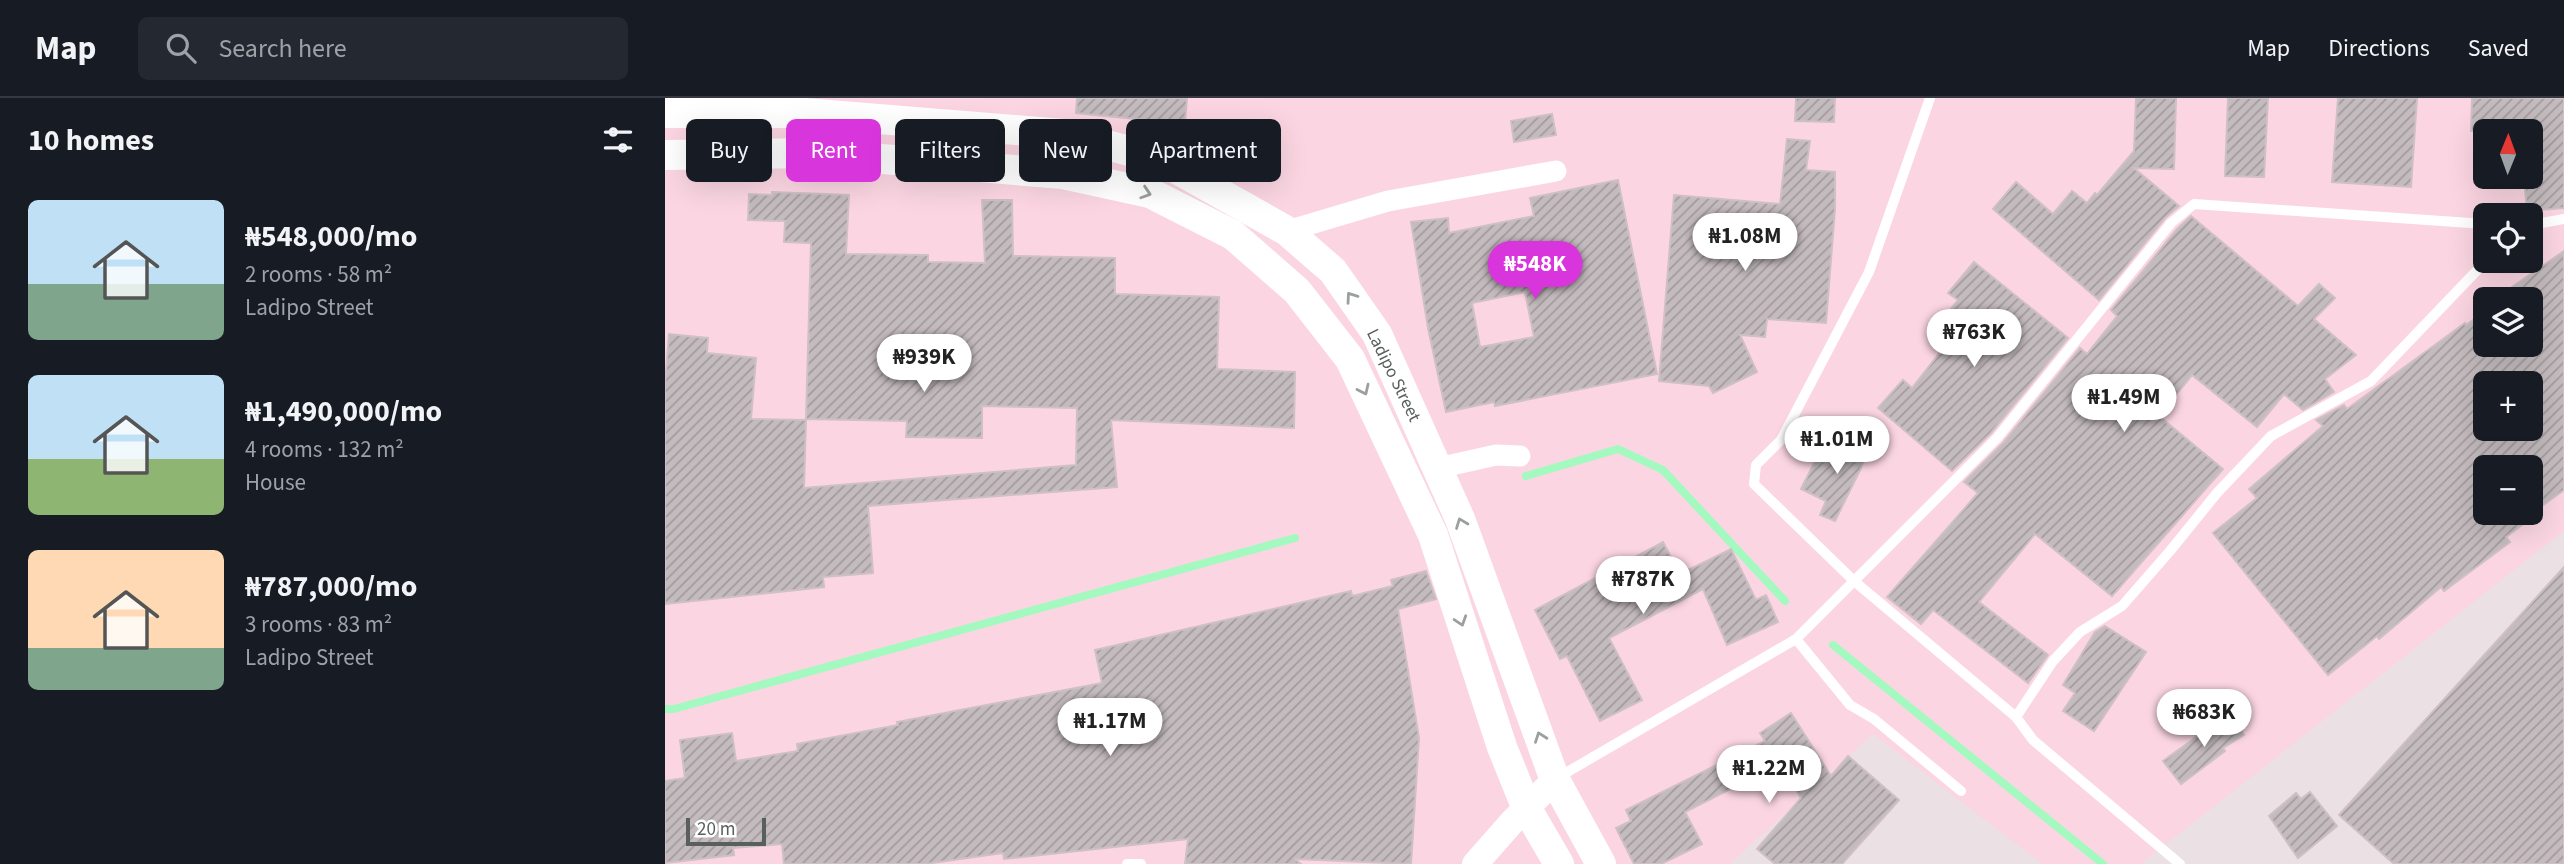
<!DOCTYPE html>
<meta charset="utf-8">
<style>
body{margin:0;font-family:"Source Sans 3",sans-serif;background:#242831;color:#f1f3f6;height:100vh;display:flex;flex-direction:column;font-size:26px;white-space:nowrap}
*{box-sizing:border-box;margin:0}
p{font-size:23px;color:#9ea1a6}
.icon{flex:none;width:38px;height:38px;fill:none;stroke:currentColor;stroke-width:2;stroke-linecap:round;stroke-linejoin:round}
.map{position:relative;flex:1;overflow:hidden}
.sheet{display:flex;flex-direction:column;background:#171b24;width:665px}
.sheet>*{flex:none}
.banner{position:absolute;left:21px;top:21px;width:665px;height:63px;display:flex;gap:14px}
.needle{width:46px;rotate:1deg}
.controls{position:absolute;left:1808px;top:21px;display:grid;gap:14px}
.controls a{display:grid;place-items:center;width:70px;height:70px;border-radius:10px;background:#171b24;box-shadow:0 7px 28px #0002;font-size:35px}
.scale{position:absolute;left:21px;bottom:18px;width:80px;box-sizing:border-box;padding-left:7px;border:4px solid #59605c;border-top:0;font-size:19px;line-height:24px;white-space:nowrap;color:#59605c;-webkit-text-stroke:5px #fff;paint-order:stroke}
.price{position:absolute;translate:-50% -60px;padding:0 16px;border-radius:24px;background:#fff;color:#222;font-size:23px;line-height:46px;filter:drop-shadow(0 2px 4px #0008)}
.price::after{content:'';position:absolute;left:50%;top:42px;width:21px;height:16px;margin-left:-10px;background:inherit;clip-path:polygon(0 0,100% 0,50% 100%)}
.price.current{background:#d935dd;color:#fff}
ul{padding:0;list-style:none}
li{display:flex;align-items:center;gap:21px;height:175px;padding:0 28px}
li span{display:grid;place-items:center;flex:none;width:196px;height:140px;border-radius:10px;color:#555}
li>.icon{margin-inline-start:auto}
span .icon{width:84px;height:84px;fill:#fffc;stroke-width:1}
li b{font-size:30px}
h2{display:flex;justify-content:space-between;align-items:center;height:84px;padding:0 28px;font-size:30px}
.chip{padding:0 24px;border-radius:10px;background:#171b24;box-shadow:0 7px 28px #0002;font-size:24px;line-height:63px}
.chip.current{background:#d935dd;color:#fff}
header{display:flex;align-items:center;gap:42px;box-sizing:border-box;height:98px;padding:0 35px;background:#171b24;border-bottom:2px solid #363941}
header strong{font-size:33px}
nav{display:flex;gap:38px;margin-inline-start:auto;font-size:24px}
.search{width:490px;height:63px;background:#242831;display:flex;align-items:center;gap:18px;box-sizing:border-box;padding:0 24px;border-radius:10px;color:#9ea1a6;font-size:26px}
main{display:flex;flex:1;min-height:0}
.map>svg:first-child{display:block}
.commercial{fill:#fbd6e2;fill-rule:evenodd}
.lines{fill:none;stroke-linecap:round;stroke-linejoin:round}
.stream{stroke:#a3f9c0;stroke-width:8}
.building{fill:url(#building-hatch);stroke:#cfbfc6;stroke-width:2;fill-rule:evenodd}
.service{stroke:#fff;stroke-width:10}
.minor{stroke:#fff;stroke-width:21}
.tertiary{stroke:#fff;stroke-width:26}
.secondary{stroke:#fff;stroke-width:30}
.oneway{stroke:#9ba09d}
.labels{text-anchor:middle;stroke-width:5;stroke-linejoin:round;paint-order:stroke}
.street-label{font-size:18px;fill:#59605c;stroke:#fff}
</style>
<header>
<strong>Map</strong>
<div class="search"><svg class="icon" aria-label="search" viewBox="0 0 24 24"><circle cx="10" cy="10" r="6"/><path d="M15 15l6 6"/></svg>Search here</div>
<nav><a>Map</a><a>Directions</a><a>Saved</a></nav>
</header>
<main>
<section class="sheet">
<h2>10 homes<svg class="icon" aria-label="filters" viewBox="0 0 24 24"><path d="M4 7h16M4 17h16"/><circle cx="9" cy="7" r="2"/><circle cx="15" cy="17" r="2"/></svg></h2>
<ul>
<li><span style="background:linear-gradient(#bfe0f5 60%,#7fa58c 0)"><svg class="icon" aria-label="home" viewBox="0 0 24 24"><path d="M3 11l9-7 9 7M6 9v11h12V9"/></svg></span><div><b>₦548,000/mo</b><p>2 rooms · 58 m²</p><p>Ladipo Street</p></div></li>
<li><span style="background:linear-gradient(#bfe0f5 60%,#8fb573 0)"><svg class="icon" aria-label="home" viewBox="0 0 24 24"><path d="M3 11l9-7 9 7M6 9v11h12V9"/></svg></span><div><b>₦1,490,000/mo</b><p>4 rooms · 132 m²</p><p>House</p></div></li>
<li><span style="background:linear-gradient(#ffd9b3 70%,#7fa58c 0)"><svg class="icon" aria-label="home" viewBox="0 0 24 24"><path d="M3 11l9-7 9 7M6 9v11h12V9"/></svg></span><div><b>₦787,000/mo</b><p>3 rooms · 83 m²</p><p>Ladipo Street</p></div></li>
</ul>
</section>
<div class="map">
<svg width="1899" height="766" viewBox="0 0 1899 766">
<defs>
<pattern id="building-hatch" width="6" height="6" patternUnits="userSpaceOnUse" patternTransform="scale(1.75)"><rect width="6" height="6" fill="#c4bbbe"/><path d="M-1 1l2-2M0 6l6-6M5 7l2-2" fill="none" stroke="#a29b9e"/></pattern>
</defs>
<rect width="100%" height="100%" fill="#ebe0e4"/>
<path class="commercial" d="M0 0H1899V433L1476 766H1377L1208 636 1065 766H0ZM1820 33H1866V79H1820ZM1820 117H1866V163H1820ZM1820 201H1866V247H1820ZM1820 285H1866V331H1820ZM1820 369H1866V415H1820Z"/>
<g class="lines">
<g class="stream">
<path d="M861 378 953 351 998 372 1120 503"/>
<path d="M1168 547 1438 766"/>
<path d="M0 611H9L630 440"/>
</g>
</g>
<g class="building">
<path d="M412 0H522L520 26 411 15Z"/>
<path d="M1131 0H1170L1169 24 1130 23Z"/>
<path d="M1471 0H1511L1509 71 1469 70 1514 108 1500 120 1434 202 1328 111 1351 84 1388 116 1407 93 1422 105 1430 95 1432 97 1469 53Z"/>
<path d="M1563 0H1603L1599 79 1560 78Z"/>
<path d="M1673 0H1752L1746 89 1667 84Z"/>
<path d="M1807 0H1899V110L1862 113 1859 79H1866V33H1806Z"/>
<path d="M887 16 891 37 849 44 846 23Z"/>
<path d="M1122 41 1145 43 1141 72 1170 74V111L1161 225 1102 221 1100 239 1075 237 1092 274 1048 295 1044 288 994 283 1009 97 1115 106Z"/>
<path d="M953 82 992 276 830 308 829 304 781 314 763 230 746 124 783 120 784 135 869 118 865 100ZM860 194 869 239 815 249 807 205Z"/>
<path d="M107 94 184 97 181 156 263 157V164L320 165 317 102H347L348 158 450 160V196L554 199 552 271 630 274 629 330 446 322 452 389 203 408 208 475 158 479 159 489 0 506V285L4 236 43 240 42 255 91 260 86 321 141 322 139 390 411 367 412 310 317 308V340L241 339 242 323 141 321 146 145 119 144 120 123 83 122 84 96 107 97Z"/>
<path d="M1526 118 1633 208 1654 186 1670 200 1649 221 1691 257 1660 281 1669 294 1638 312 1619 296 1592 329 1527 277 1494 318 1558 371 1447 498 1370 436 1314 504 1383 557 1363 585 1268 512 1256 526 1222 499 1313 395 1299 384 1338 345 1415 250 1422 256 1452 218 1446 212 1512 131Z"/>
<path d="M1899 153V392L1867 415H1873L1841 439 1845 444 1779 493 1776 489 1714 541 1712 538 1663 577 1548 435 1592 400 1584 391 1658 328 1651 322 1679 307 1682 311 1800 225 1801 227 1820 214V247H1866V201H1856L1847 189ZM1820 285H1866V331H1820ZM1820 369H1866V415H1820Z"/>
<path d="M1309 164 1403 240 1326 335 1287 373 1213 310 1238 282 1247 290 1279 249 1265 237 1293 202 1283 195Z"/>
<path d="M1187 333 1206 340 1196 370 1170 423 1155 417 1161 403 1136 391 1153 357 1174 368Z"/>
<path d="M998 444 1015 476 1066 451 1091 502 1101 497 1113 524 1062 547 1038 491 944 540 977 602 935 623 902 558 895 561 870 512Z"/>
<path d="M1899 469V766H1729L1674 717Z"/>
<path d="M761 473 771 501 733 511 754 640 746 766 630 761 636 766H520L523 741 339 761 338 755 260 766H119L117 746 68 750 69 757 0 765V683L20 680 15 642 67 635 71 663 133 653 132 646 233 627 232 624 437 585 430 552 686 493 687 498 728 488 726 482Z"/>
<path d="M1440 528 1481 554 1429 633 1398 613 1410 595 1398 587 1430 534Z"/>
<path d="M1126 615 1166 678 1183 658 1234 702 1177 766H1110L1092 751 1136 700 1115 666 1020 714 1037 746 996 766H969L951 730 966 723 961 712 1100 643 1095 635Z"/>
<path d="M1565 615 1579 637 1558 650 1560 653 1516 686 1498 663Z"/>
<path d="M1645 694 1672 728 1633 760 1604 718 1631 695 1636 701Z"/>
</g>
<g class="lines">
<g class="service">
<path d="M1265 0 1204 174 1116 342 1091 367 1089 386 1189 483 1351 619 1368 642 1515 766"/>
<path d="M1866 127 1899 121"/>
<path d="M1131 541 1185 607 1209 621 1296 693"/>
<path d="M1351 619 1388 563 1415 534 1457 508 1505 453 1552 395 1606 338 1706 283 1821 163"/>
<path d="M892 680 1131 541 1332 340 1506 125 1529 106 1820 126"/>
<path d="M462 766H476"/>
</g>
<g class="minor">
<path d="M622 133 723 103 891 73"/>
<path d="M773 370 831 357 855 358"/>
</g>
<path class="tertiary" d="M810 766 847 724 890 682"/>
<g class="secondary">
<path d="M0 15H139L400 36 494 61 622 133 668 173 712 236 795 421 890 682 936 766"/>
<path d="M0 57 145 55 398 76 485 95 568 137 632 193 685 261 768 437 837 649 862 711 894 766"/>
</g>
</g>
<defs><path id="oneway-chevron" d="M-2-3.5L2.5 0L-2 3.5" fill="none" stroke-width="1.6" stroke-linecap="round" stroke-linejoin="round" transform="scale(1.75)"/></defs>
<g class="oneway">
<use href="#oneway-chevron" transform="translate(481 95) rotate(18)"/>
<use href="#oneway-chevron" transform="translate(686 199) rotate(-125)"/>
<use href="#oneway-chevron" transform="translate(699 292) rotate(65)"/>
<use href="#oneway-chevron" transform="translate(796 425) rotate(-111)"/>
<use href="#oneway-chevron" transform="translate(796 523) rotate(72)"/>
<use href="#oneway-chevron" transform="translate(875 639) rotate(-110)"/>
</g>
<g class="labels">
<g class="street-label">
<text transform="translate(729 277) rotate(64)" y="6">Ladipo Street</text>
</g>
</g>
</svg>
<div class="controls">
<a><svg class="needle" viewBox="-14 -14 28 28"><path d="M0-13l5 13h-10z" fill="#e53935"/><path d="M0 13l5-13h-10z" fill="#9ea1a6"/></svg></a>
<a><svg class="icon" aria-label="locate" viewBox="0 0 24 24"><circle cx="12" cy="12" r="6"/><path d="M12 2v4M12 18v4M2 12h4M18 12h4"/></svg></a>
<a><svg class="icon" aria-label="layers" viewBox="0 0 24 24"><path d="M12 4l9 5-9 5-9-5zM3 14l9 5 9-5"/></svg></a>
<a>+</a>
<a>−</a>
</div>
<div class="scale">20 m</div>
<b class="price" style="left:1080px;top:175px">₦1.08M</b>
<b class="price current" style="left:870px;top:203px">₦548K</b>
<b class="price" style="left:1309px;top:271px">₦763K</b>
<b class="price" style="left:259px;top:296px">₦939K</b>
<b class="price" style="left:1459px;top:336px">₦1.49M</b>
<b class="price" style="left:1172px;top:378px">₦1.01M</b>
<b class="price" style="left:978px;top:518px">₦787K</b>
<b class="price" style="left:1539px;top:651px">₦683K</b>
<b class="price" style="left:445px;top:660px">₦1.17M</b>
<b class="price" style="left:1104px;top:707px">₦1.22M</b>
<div class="banner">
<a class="chip">Buy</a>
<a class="chip current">Rent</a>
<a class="chip">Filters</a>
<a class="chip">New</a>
<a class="chip">Apartment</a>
</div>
</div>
</main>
